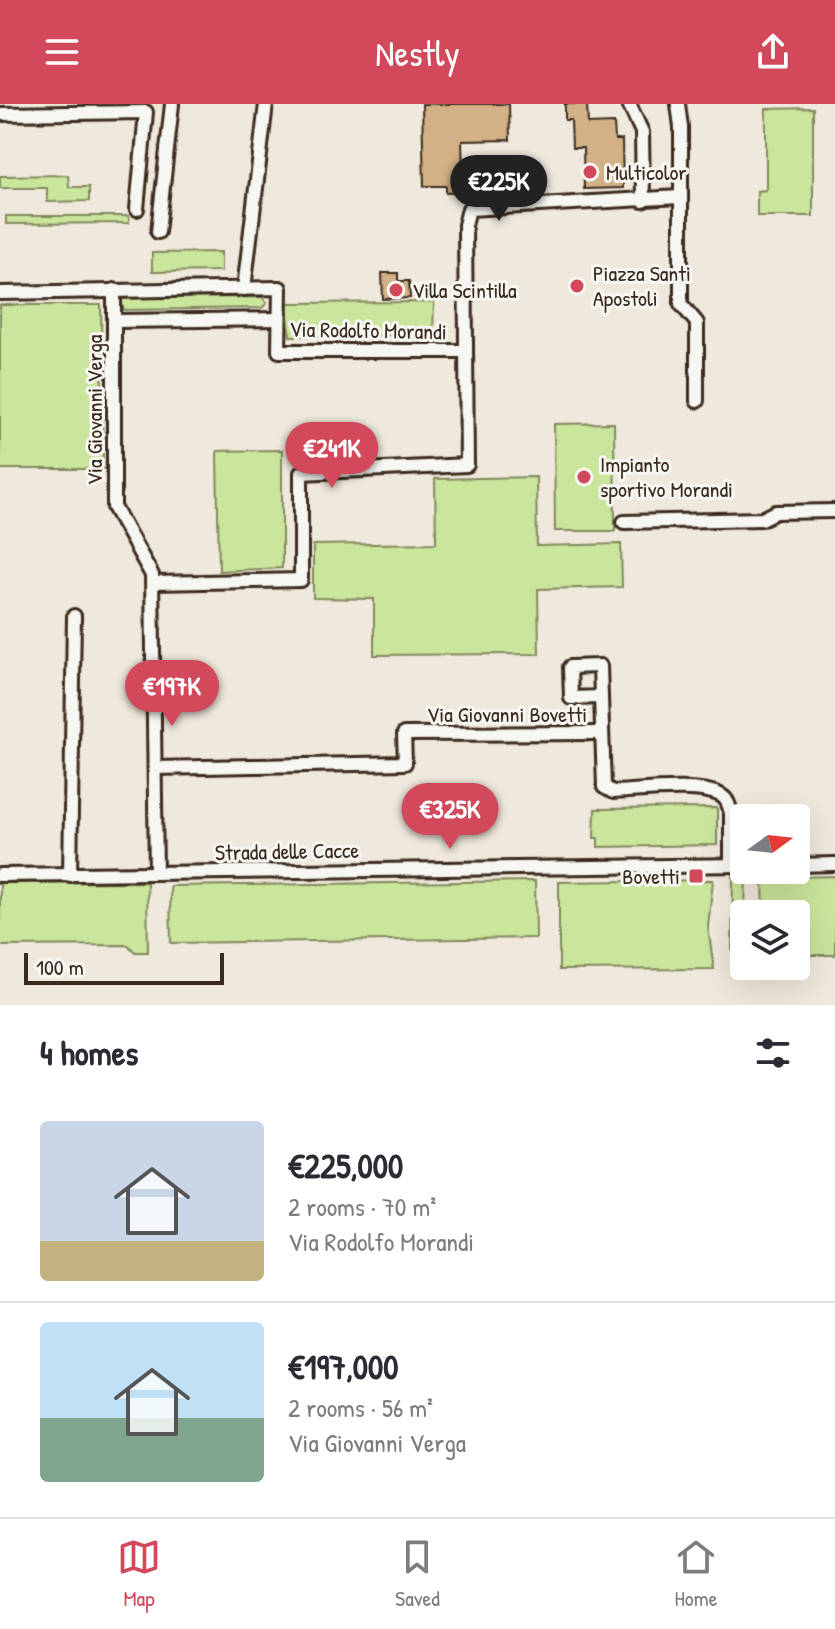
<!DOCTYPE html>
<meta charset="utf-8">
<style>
body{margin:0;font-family:"Patrick Hand",sans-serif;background:#f2f2f3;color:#2b2b33;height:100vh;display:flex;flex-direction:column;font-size:30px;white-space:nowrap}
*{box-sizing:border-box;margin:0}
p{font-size:26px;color:#7c7c81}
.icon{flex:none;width:44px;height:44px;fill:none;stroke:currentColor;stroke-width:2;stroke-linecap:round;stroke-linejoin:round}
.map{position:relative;height:901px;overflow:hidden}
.side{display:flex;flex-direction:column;background:#fff;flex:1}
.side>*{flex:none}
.needle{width:52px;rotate:75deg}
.fabs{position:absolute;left:730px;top:700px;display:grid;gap:16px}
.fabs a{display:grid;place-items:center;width:80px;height:80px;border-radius:8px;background:#fff;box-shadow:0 8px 32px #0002;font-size:40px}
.scale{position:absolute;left:24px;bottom:20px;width:200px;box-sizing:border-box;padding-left:8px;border:4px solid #3b2a1e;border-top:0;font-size:22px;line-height:28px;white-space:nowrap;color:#3b2a1e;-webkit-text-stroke:6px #f6f6f2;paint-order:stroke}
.price{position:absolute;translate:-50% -68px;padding:0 18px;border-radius:28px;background:#d1495b;color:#fff;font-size:26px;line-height:52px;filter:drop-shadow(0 2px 4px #0008)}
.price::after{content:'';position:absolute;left:50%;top:48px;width:24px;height:18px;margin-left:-12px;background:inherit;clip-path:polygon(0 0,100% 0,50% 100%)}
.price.on{background:#222;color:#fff}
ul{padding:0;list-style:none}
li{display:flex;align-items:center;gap:24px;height:200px;padding:0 40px}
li+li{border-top:2px solid #e1e1e2}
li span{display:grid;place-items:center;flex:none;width:224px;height:160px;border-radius:8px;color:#555}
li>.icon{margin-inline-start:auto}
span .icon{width:96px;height:96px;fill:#fffc;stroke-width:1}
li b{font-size:34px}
h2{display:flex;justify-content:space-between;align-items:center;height:96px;padding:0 40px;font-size:34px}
header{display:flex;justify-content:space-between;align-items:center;height:104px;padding:0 40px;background:#d1495b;color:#fff;font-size:36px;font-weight:600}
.dock{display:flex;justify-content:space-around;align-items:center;height:112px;border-top:2px solid #e1e1e2;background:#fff;font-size:22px;color:#7c7c81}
.dock a{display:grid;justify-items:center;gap:4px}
.dock .on{color:#d1495b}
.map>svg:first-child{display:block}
.green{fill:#cae59c;stroke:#82885d;stroke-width:2}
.building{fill:#d3b186;stroke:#3b2a1e;stroke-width:2}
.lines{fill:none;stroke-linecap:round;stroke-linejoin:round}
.minor-casing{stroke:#3b2a1e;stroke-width:18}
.minor{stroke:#f6f6f2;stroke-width:12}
.poi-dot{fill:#d1495b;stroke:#f6f6f2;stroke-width:3}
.labels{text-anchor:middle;stroke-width:6;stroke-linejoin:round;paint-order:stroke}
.poi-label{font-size:22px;fill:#3b2a1e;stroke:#f6f6f2;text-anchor:start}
.street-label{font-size:22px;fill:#3b2a1e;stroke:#f6f6f2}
</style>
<header><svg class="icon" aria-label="menu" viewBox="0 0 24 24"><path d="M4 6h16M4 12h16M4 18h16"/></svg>Nestly<svg class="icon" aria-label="share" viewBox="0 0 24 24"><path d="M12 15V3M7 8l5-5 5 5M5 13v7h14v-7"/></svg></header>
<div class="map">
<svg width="835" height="901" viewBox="0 0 835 901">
<rect width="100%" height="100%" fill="#efe8dc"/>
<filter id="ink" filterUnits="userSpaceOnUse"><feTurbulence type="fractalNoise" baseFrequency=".0125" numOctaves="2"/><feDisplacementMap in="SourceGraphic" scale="16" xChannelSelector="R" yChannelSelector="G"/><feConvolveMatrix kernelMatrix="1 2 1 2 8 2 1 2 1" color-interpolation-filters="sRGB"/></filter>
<g filter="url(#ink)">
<g class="green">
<path d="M813 4V112H757V87L766 86V5Z"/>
<path d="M68 71 69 83H89V97L47 98V84H0V72Z"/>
<path d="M6 112H129V119L6 120Z"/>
<path d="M221 148V167L152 168V149Z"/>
<path d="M262 193 267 199 262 204 124 206 121 197 124 194Z"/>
<path d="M434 198 433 231 290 232 287 199Z"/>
<path d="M0 201H101L103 365H0Z"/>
<path d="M614 319 615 427H555L554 320Z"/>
<path d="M282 346V464L219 467 217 347Z"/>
<path d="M536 373 537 442 621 440 622 483 538 485 539 550 374 551V495L313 494V441L436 439 435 375Z"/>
<path d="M717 704V741L598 743V734H594L595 705Z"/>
<path d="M733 771H746L744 846H732Z"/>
<path d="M835 772V851H796V810H764L763 774Z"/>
<path d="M713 776 708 823 714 865 559 866V778Z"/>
<path d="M535 777 536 834 171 839 170 782Z"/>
<path d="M147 778 148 848H135L128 841 0 842V779Z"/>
</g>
<g class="building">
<path d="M422 0H509L510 36 462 37 463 67 492 66 493 86 446 89V82H424Z"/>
<path d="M565 0H587L588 20 614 19 615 36H622L623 84 584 85 583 44H572L571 16H565Z"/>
<path d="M382 169H398V177H409L410 194 383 195Z"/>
</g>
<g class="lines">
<g class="minor-casing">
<g id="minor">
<path d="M629 0 642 28 643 97"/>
<path d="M678 0 681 23V200L697 219V297"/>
<path d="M0 10 146 8 137 105"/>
<path d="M158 128 172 0"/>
<path d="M244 185 266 0"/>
<path d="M114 186V403L152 471 156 769"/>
<path d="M0 189 280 184 279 247H465"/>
<path d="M114 217 279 215"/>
<path d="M624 418 762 415 776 408 835 407"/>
<path d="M153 479 301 476V369L467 361 465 121 469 105 680 93"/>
<path d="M600 593 571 594 570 563 600 562 604 683 613 688C638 687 702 679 722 692 728 696 729 702 731 709V761"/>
<path d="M155 664 405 659 404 630 600 629"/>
<path d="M796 761 835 760"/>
<path d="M0 771 744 761"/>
<path d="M70 771 74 512"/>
</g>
</g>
<use href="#minor" class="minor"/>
</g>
</g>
<g class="poi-dot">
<circle cx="590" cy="68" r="8"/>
<circle cx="577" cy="182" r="8"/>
<circle cx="396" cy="186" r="8"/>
<circle cx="584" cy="373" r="8"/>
<rect x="688" y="764" width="16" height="16" rx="4"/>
</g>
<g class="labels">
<g class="poi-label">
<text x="606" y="76">Multicolor</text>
<text x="593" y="177">Piazza Santi<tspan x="593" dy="25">Apostoli</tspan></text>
<text x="412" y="194">Villa Scintilla</text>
<text x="600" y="368">Impianto<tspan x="600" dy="25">sportivo Morandi</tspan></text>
<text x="680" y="780" text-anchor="end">Bovetti</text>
</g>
<g class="street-label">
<text transform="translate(368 226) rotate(1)" y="8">Via Rodolfo Morandi</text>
<text transform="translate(94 306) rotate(-90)" y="8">Via Giovanni Verga</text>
<text x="507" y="618">Via Giovanni Bovetti</text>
<text transform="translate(287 747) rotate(-1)" y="8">Strada delle Cacce</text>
</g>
</g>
</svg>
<div class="fabs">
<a><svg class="needle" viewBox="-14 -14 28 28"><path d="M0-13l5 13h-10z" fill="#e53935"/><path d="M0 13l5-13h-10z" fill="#7c7c81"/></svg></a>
<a><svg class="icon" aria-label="layers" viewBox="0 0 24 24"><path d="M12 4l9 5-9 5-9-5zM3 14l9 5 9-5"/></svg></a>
</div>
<div class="scale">100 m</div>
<b class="price on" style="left:499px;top:119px">€225K</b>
<b class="price" style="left:332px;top:386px">€241K</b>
<b class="price" style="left:172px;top:624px">€197K</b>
<b class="price" style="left:450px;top:747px">€325K</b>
</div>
<section class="side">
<h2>4 homes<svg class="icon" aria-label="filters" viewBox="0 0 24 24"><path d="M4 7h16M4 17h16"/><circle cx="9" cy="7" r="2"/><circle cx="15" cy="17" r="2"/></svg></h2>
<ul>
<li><span style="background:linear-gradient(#c9d6e8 75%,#c2b280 0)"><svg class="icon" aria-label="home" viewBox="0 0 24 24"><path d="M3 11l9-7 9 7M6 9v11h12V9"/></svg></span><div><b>€225,000</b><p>2 rooms · 70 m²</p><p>Via Rodolfo Morandi</p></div></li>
<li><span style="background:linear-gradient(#bfe0f5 60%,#7fa58c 0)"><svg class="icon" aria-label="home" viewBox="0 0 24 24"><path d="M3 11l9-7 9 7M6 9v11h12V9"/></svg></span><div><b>€197,000</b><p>2 rooms · 56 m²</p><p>Via Giovanni Verga</p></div></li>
</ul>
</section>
<nav class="dock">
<a class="on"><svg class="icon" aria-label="map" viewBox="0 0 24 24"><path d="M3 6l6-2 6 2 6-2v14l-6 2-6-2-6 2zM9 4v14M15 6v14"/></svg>Map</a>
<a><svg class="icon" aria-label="saved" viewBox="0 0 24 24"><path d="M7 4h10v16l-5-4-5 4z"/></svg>Saved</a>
<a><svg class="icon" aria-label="home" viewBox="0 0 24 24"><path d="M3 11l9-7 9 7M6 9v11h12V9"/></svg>Home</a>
</nav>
